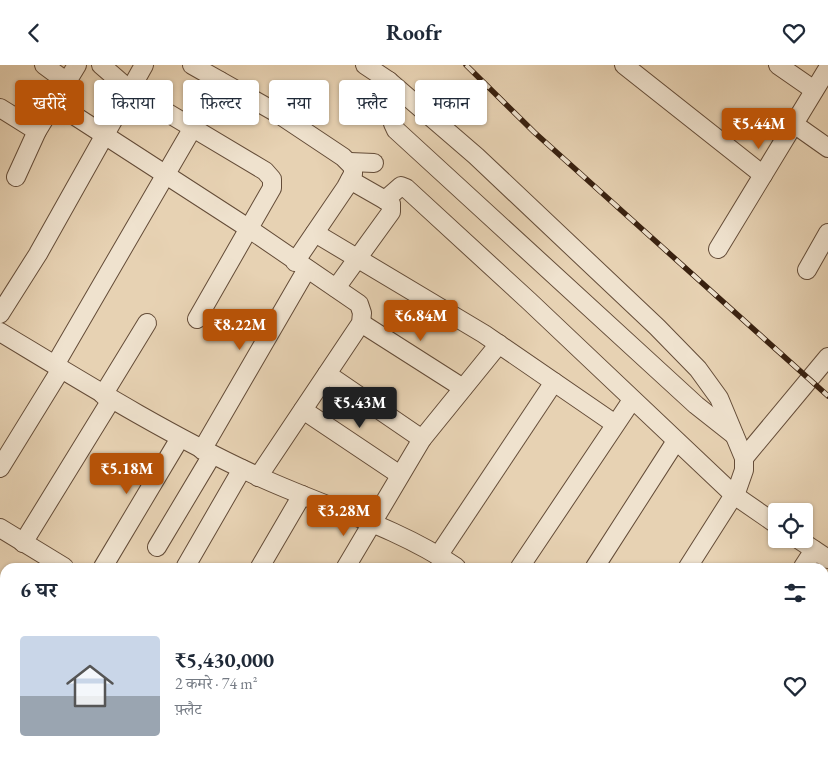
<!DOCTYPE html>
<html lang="hi">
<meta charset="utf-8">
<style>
body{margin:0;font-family:"EB Garamond","Noto Serif Devanagari",serif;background:#f2f2f3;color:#1f2937;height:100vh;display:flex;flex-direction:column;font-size:19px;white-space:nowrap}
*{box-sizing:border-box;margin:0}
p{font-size:16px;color:#747a83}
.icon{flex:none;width:28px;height:28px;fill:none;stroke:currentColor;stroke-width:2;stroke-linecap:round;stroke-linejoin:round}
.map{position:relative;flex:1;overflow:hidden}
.drawer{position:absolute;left:0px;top:498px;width:829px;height:196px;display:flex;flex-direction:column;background:#fff;border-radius:15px 15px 0 0;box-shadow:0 1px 4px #0004}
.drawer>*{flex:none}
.top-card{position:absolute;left:15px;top:15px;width:500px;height:45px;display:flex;gap:10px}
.fabs{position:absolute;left:768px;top:438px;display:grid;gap:10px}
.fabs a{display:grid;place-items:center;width:45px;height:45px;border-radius:5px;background:#fff;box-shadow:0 1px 4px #0004;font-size:25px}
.price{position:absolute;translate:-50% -42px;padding:0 11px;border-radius:5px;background:#b45309;color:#fff;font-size:16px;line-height:32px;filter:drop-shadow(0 1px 2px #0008)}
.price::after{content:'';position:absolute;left:50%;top:30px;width:15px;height:11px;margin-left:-8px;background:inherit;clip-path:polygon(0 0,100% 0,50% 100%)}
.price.on{background:#222;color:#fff}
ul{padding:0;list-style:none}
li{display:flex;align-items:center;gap:15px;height:125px;padding:0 20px}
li+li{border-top:1px solid #e0e1e3}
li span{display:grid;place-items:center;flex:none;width:140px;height:100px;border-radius:5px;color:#555}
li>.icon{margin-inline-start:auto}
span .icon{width:60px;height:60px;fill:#fffc;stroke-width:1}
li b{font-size:21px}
h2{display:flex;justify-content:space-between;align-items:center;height:60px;padding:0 20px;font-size:21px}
.pill{padding:0 18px;border-radius:5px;background:#fff;box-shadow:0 1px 4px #0004;font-size:18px;line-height:45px}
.pill.on{background:#b45309;color:#fff}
header{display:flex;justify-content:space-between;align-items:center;height:65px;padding:0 20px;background:#fff;font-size:22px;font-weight:700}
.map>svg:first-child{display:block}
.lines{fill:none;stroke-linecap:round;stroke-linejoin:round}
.street-casing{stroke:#644c38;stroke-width:20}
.street{stroke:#efe2ce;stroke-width:18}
.rail-casing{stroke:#38200f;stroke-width:5.5}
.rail{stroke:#efe2ce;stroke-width:4;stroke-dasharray:11;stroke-linecap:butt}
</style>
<header><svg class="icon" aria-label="back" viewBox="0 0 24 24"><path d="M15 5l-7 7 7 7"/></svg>Roofr<svg class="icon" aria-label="heart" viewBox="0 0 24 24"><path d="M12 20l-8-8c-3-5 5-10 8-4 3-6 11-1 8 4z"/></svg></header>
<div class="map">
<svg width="828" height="693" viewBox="0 0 828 693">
<rect width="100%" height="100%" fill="#e7d2b3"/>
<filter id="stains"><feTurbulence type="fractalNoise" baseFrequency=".004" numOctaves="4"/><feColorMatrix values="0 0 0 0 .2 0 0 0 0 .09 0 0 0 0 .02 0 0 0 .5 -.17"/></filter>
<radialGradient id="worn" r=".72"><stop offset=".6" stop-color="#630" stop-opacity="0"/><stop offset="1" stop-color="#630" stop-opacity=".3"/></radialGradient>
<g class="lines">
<g class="street-casing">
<g id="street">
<path d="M44 0 67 17"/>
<path d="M101 0 131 26 265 106 272 114V123L197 254"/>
<path d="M192 0 277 48 343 92 353 102V109L346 122 295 197"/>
<path d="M365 0 389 16 476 91 657 262 698 304 719 333 744 393V405L737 425 688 502"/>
<path d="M624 0 763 110"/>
<path d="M778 0 814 25"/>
<path d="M389 16C388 34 387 48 396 65L696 340 734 370"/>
<path d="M55 38 248 163 359 239 362 248 361 258 258 412"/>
<path d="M0 43 37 66"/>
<path d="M794 59 828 83"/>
<path d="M350 97 374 98"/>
<path d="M16 112 37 66 77 0"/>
<path d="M350 115 385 135 401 121 406 123 529 236 734 430 776 459"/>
<path d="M315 168 484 269 615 359"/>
<path d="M718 184 828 3"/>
<path d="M807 205 828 168"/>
<path d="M336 223 391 147V139L385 135"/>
<path d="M0 249 38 189 144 0"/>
<path d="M361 258 463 323"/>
<path d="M0 267C83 317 165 368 253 409 321 441 394 460 456 502"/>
<path d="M55 300 220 16"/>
<path d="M327 309 422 374"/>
<path d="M103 330 147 258"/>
<path d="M303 345 400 410"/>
<path d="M202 385 307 204"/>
<path d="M744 393 828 292"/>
<path d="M0 403 61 304"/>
<path d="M0 463 64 502"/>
<path d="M798 474 828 494"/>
<path d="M23 478 111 335"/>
<path d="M157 482 212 390"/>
<path d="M438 491 554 317"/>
<path d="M186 501 242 404"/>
<path d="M103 502 180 373"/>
<path d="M260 502 302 430"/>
<path d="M346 502 422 374 499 279"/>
<path d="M520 502 632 335"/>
<path d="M595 502 676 376"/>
<path d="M803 502 814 485"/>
<path d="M824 607 828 600"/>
<path d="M218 689 223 693"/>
<path d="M429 689 434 693"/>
<path d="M622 689 627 693"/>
<path d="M732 689 739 693"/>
<path d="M200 693 204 689"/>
<path d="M314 693 319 689"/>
<path d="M476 693 479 689"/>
<path d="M562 693 565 689"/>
<path d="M682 693 685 689"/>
<path d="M763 693 766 689"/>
</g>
</g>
<use href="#street" class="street"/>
<g class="rail-casing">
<path id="rail" d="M466 0 534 67 828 331"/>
</g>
<use href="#rail" class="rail"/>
</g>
<rect width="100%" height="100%" filter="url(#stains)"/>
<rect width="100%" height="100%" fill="url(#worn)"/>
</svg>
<div class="fabs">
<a><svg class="icon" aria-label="locate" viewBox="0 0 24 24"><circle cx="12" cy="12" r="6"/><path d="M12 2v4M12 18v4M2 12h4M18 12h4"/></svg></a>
</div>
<b class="price" style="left:759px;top:85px">₹5.44M</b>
<b class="price" style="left:421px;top:277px">₹6.84M</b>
<b class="price" style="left:240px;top:286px">₹8.22M</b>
<b class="price on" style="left:360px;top:364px">₹5.43M</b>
<b class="price" style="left:127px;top:430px">₹5.18M</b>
<b class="price" style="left:344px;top:472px">₹3.28M</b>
<div class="top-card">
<a class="pill on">खरीदें</a>
<a class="pill">किराया</a>
<a class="pill">फ़िल्टर</a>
<a class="pill">नया</a>
<a class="pill">फ़्लैट</a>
<a class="pill">मकान</a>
</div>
<section class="drawer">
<h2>6 घर<svg class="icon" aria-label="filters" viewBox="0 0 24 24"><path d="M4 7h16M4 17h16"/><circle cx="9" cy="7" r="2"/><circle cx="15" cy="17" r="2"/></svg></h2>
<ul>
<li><span style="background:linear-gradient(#c9d6e8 60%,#9aa5b1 0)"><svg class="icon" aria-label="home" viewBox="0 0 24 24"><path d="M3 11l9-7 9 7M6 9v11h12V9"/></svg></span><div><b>₹5,430,000</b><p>2 कमरे · 74 m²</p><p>फ़्लैट</p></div><svg class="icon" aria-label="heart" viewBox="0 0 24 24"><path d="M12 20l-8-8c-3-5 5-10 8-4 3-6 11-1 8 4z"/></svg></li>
</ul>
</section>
</div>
